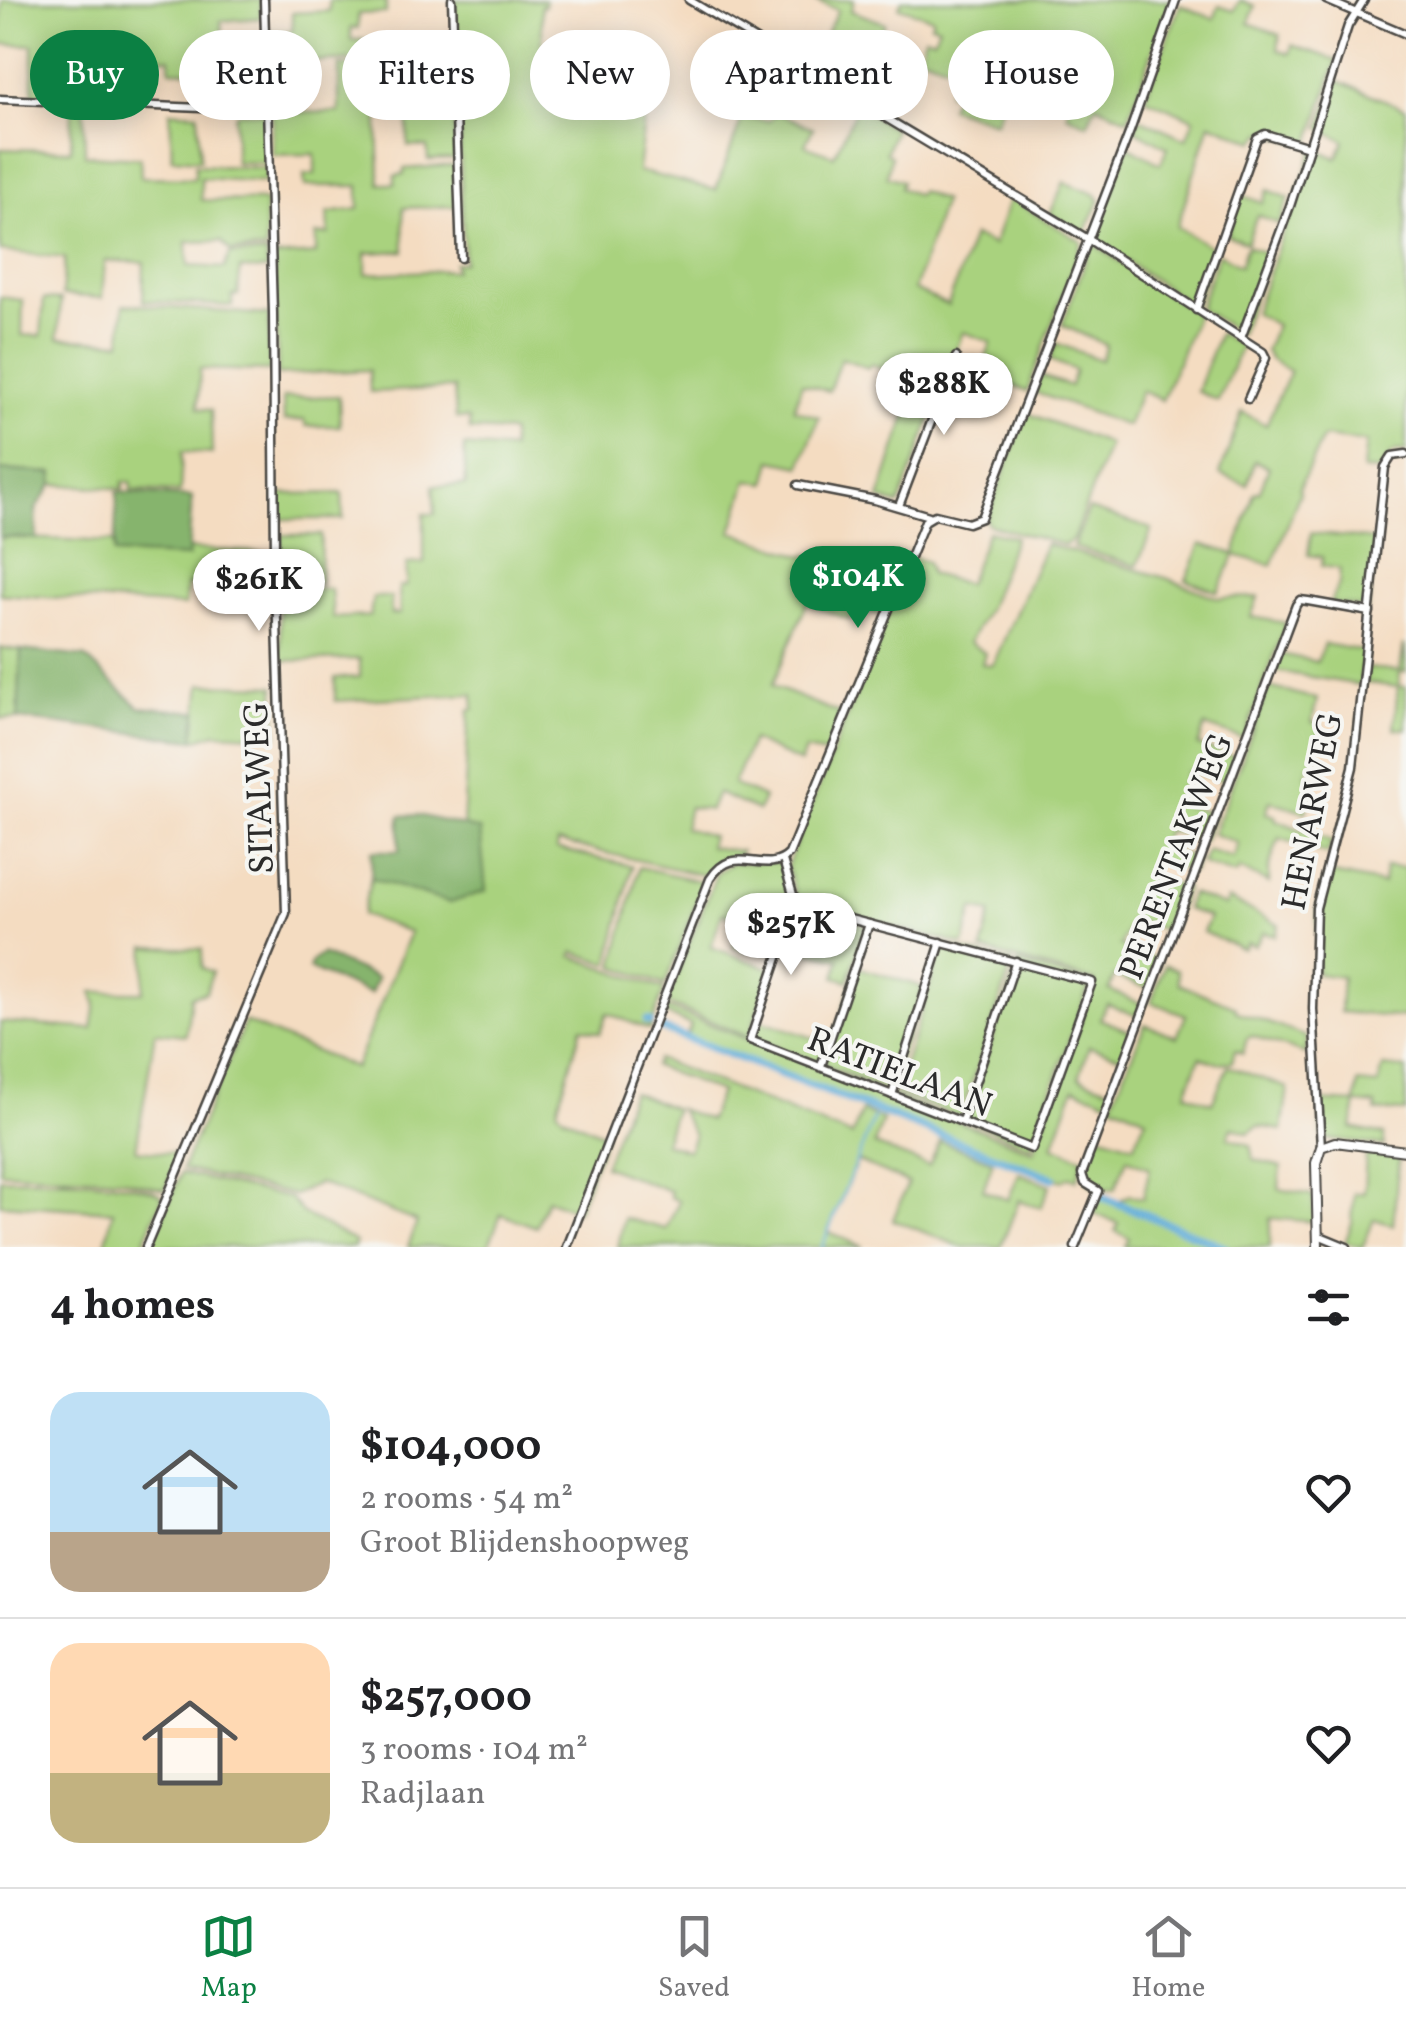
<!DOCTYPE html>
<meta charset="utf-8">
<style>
body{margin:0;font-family:Vollkorn,serif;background:#f2f2f2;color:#202124;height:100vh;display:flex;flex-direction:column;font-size:38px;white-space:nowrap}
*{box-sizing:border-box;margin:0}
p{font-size:32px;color:#757577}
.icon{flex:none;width:55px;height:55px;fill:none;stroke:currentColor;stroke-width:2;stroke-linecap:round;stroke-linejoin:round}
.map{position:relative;height:1247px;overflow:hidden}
.details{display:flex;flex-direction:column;background:#fff;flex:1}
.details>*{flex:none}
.banner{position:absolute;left:30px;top:30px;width:1348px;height:90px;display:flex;gap:20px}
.price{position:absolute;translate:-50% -85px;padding:0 22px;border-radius:35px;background:#fff;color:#222;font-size:32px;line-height:65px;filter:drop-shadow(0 2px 5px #0008)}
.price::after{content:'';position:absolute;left:50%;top:60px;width:30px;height:22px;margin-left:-15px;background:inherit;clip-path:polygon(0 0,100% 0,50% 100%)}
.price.current{background:#0b8043;color:#fff}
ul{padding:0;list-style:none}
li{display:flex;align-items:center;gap:30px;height:250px;padding:0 50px}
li+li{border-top:2px solid #e0e0e0}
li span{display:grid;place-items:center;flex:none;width:280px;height:200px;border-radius:30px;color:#555}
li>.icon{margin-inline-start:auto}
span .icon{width:120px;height:120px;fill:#fffc;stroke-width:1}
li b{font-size:42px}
h2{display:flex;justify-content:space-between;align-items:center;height:120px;padding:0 50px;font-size:42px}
.pill{padding:0 35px;border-radius:45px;background:#fff;box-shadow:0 5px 25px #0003;font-size:35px;line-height:90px}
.pill.current{background:#0b8043;color:#fff}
.tabs{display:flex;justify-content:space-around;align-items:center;height:140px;border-top:2px solid #e0e0e0;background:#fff;font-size:28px;color:#757577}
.tabs a{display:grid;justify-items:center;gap:5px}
.tabs .current{color:#0b8043}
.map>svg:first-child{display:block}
.green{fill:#a9d27e;stroke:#6a7e54;stroke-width:2.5}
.forest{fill:#86b46d;stroke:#58704c;stroke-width:2.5}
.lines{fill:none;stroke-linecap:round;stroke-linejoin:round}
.stream{stroke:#5facd8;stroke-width:2.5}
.canal{stroke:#5facd8;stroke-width:8}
.minor-casing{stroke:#494642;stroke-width:11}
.tertiary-casing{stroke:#494642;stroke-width:12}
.minor{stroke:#fff;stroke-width:6}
.tertiary{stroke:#fff;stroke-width:8}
.labels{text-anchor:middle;stroke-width:8;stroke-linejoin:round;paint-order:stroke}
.street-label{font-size:35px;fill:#2b2b2b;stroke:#f6f6f2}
</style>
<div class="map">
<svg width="1406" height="1247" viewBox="0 0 1406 1247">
<rect width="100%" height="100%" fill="#f6f6f2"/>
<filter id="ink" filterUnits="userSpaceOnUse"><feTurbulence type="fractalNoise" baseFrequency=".01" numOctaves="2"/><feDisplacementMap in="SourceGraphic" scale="20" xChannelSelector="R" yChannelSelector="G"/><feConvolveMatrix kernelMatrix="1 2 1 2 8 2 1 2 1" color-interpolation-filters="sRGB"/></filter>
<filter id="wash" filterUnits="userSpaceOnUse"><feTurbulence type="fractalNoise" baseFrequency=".0048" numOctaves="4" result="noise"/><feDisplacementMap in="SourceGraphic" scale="40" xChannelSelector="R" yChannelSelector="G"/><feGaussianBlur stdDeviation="2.25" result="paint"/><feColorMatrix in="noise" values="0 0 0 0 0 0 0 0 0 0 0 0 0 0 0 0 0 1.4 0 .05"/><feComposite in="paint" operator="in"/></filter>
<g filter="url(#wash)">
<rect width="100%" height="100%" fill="#f4dcc1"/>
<g class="green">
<path d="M2 0H261V18L221 21 223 43 262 42V62L200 58V71L170 70V58L133 54V65L94 63 92 45 61 44V98L33 96V45L0 44Z"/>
<path d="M329 0H386V13L358 14V28H351V40H368V60L272 63 271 31H292V13L329 11Z"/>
<path d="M455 0H545V6L541 5 543 55 591 52 651 66 638 171 716 190 742 118 769 121 777 113 813 128 805 145 834 156 857 107 894 129 886 153 891 156 887 176 902 181 900 188 917 195 920 191 943 201 914 290 948 305 973 236 993 245 1010 198 1082 242 1027 392 982 371 991 342 963 332 899 505 879 499 917 383 871 364 868 368 841 358 829 391 802 383 794 409 819 417 801 466 772 460 766 483 748 480 732 532 800 555 828 557 890 584 877 614 856 605 850 620 807 603 772 686 841 714 826 754 805 750 800 763 752 740 733 784 764 798 758 811 717 793 710 810 689 807 684 828 712 836 709 847 741 851 740 855 722 860 706 876 558 842 557 849 632 866 609 964 574 952 572 956 664 989 650 1030 607 1013 600 1033 582 1027 557 1109 563 1116 606 1135 577 1211 547 1199 536 1227 501 1214 488 1247H408L417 1222 319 1183 294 1195 182 1169 245 1022 355 1068 410 932 362 915 371 878 450 903 463 828 469 710 474 709 473 694 335 701V678L360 677V659L281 661 279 588 331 589 333 618 370 616 373 597H391V614H400L399 587 406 586 407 564 424 563V514H435L433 486 466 485 464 446 511 450V432L470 430 469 419 456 418 454 388 370 392 369 370 278 375 274 257 316 254V235L329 234 328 213 359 209V186H305L304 175 315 174V154L273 155 272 113 339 112V66L363 65 364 89H377L380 184H395V176L404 174V169L455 165 458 206 403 208 404 251 366 253V274L455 270 454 263 464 262Z"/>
<path d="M813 0H854L851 11 885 23 875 53 838 40 824 76 810 68 838 10Z"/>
<path d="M902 0H1171L1128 119 1096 105 1087 124 1067 114 1073 86 1057 79C1053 62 1043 52 1027 47L1010 80 1040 91 1035 104 1006 93 995 122 949 107 954 95 948 92 956 68 920 55 925 36 934 39 939 26 931 24 933 18 899 7Z"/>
<path d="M1240 0 1255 6 1249 23 1280 35 1278 50 1290 54 1292 45 1337 60 1309 146 1264 132 1255 141 1210 123 1177 227 1215 249 1194 306 1093 239 1128 146 1160 164 1168 148 1134 129 1139 118 1186 139 1194 119 1145 98 1180 5 1214 19 1219 6 1234 11Z"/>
<path d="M421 38H450L456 159 428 160 427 147 408 146V108H416V89L406 88 405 59 420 58Z"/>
<path d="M1336 80 1406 109V452C1389 449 1387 459 1381 471L1363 470 1366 442 1323 437 1299 489 1300 493 1272 565 1235 555 1218 592 1186 580 1201 544 1235 554 1254 493 1260 491 1269 467 1255 461 1247 485 1220 474 1242 412 1266 425 1290 371 1271 360 1265 351 1276 325 1254 313 1314 148 1337 158 1345 141 1320 128Z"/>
<path d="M72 105H84L85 155 140 158 141 177 195 178V165L266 168V182L201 178V200L265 201 266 250 230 251 221 241 187 242 188 266 224 268 230 254H267V270L240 269 238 295 232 296V306L143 301 144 262 105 261 102 298 62 295 65 258 0 251V149L71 150Z"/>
<path d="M170 111 198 113 200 160 172 158Z"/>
<path d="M240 112 262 113 265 116 266 163 235 162V115Z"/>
<path d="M1064 182 1095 194 1100 200 1084 235 1050 214Z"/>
<path d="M1268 190 1289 198 1279 224 1257 215 1247 243 1227 235 1241 195 1263 203Z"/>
<path d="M1092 243 1197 314 1162 400 1141 391 1127 426 1034 392 1041 376 1070 386 1075 370 1050 360 1056 343 1101 360 1106 345 1062 325Z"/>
<path d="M1247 246 1269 254 1240 334 1199 308 1219 253 1240 266Z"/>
<path d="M0 297 23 300 22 335 41 336 44 299 61 300 58 338 121 342 124 304 269 315 270 371 200 369 198 408 211 410 212 454 182 452 180 492 131 490V482H123V489L53 484V473L0 470Z"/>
<path d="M1219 333 1241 346 1218 401 1197 391Z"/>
<path d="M339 396 340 426H306L304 420 284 421 283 398Z"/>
<path d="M1027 413 1109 444 1073 540 1065 545 989 525 986 520Z"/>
<path d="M342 493 343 519H278L279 494Z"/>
<path d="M1089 509 1152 529 1137 566 1073 547Z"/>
<path d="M988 531 1015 537 988 608 969 642 985 653 982 664 993 665 1046 544 1166 578 1218 598 1258 597 1251 617 1286 623 1244 739 1205 726 1198 746 1237 757 1227 782 1188 771 1177 803 1214 814 1204 841 1167 830 1161 847 1198 859 1193 872 1155 861 1150 876 1186 888 1170 932 1132 919 1120 946 1160 960 1149 989 1114 976 1109 990 1142 1004 1137 1016 1107 1004 1100 1019 1132 1032 1122 1057 1089 1046 1079 1077 1111 1089 1107 1100 1074 1088 1053 1146 1084 1158 1077 1180 1070 1177 1062 1181 686 1038 691 1025 662 1013 665 1007 1034 1151 1095 981 982 950 991 913 973 909 964 945 798 903 787 866 911 557 927 562 930 574 967 584Z"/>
<path d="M1311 533 1376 540 1368 609 1330 603 1339 584 1340 569 1322 566V557L1308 555Z"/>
<path d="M281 535H321L320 584 281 583Z"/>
<path d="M0 537 114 542V553L188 556 189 549 271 553V593L224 592 223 587 187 585 185 606 0 594Z"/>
<path d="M1324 644 1364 651 1360 685 1275 671 1281 654 1317 662Z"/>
<path d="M1404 644 1406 672H1400L1399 686 1406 687V729L1394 728 1398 687 1366 683 1367 668 1400 671Z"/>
<path d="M0 648 21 650 18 719 0 718Z"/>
<path d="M201 684 275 686 277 736 216 733 194 740Z"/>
<path d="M1269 687 1317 699 1312 722 1321 725 1313 765H1309L1306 776 1314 779 1306 812 1270 801 1266 813 1275 816 1276 820 1332 841 1327 854 1279 838 1269 867V883L1239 869 1236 875 1202 864 1207 850 1233 858 1238 843 1213 834Z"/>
<path d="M782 862 793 904 784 933 759 925 748 952 733 947 743 920 722 913 711 947 772 969 749 1037 666 1003 717 872 732 863Z"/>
<path d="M639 867 701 881 703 885 665 985 614 966Z"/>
<path d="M1385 867 1406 868V1018L1340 1012 1342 977 1317 974V908L1328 873 1383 884Z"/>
<path d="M1191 894 1225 906 1228 899 1279 925 1275 936 1264 932 1255 945 1247 943 1243 949 1203 932 1209 917 1186 909Z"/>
<path d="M798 909 866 925 848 981 835 977 840 959 786 946Z"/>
<path d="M943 945 1013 963 960 1117 895 1093Z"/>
<path d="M146 947 202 949V968L212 972 206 992 191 996 186 1035 155 1032 136 1150 179 1154 165 1190 121 1179 0 1172V1022L92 1029 96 1003 92 992H143Z"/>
<path d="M1018 963 1090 983 1031 1146 965 1119Z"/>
<path d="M1165 965 1177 970 1179 984 1236 1007V1011L1307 1037 1306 1054 1253 1036 1247 1038 1243 1053 1235 1050 1232 1062 1218 1063 1200 1057 1186 1093 1212 1103 1228 1066 1288 1088 1282 1130 1258 1126 1248 1133 1232 1127 1228 1137 1250 1145 1253 1159 1281 1167 1279 1189 1313 1195 1314 1222 1270 1218V1247H1125L1129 1238 1115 1231 1118 1223 1093 1213 1100 1196 1117 1202 1129 1195 1143 1198 1150 1168 1127 1158 1115 1189C1102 1189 1091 1190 1084 1176L1100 1134 1134 1145 1146 1118 1112 1103 1145 1024 1177 1037 1186 1015 1151 1002Z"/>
<path d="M857 967 923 987 890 1091 824 1065Z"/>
<path d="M760 1020 826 1042 819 1063 753 1038Z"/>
<path d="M657 1059 852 1136 862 1111 883 1120 874 1145 929 1166 940 1141 993 1161 983 1190 1008 1200 1019 1173 1050 1185 1041 1208 1019 1200 1001 1247H962L893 1220 908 1183 857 1161 828 1232 863 1247H618L624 1218 666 1229 679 1201 670 1197V1191L604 1166 632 1092 675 1109 664 1143 688 1151 694 1135 679 1109 709 1120 720 1092 654 1066Z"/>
<path d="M1383 1067 1406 1069V1112L1376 1111V1105L1356 1103 1352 1128 1384 1135V1146L1325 1139 1322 1135 1321 1101 1355 1103 1358 1083 1378 1085Z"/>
<path d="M1366 1154 1399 1158 1393 1225 1374 1219 1363 1247 1345 1243 1352 1223 1354 1193H1364Z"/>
<path d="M181 1173 290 1198 303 1214 356 1242 354 1247H150Z"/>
<path d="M0 1178C32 1179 144 1178 163 1197L142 1247 105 1245 113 1211 0 1204Z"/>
</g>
<g class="forest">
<path d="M0 470 54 473 53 484 36 509 37 539 0 537Z"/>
<path d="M117 492 192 497 188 557 114 554Z"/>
<path d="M21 650 85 657 139 707 197 712 194 740 18 719Z"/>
<path d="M418 815 480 830 486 891 450 903 371 878 372 851H399L400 816Z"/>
<path d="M322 954 377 978 371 994 309 969 312 961Z"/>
</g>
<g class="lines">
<path class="stream" d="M822 1247 874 1117"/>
<g class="canal">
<path d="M647 1021 650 1022"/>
<path d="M660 1028 1053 1178"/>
<path d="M1100 1196 1225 1247"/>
</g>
</g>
</g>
<g filter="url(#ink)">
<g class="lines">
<g class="minor-casing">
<g id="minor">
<path d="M452 0 461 258"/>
<path d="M689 0 1088 239 1263 352 1266 358 1248 399"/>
<path d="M1326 0 1406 34"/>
<path d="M0 99 268 111"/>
<path d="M1196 310 1257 138 1265 134 1309 147"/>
<path d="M1241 338 1290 206 1348 26 1364 0"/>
<path d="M798 485 875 500 929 516"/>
<path d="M899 506 956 357"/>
<path d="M783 860 796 905"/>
<path d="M796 905 1092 982 1032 1149 750 1040Z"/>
<path d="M821 1066 869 924"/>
<path d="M892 1095 941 942"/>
<path d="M962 1121 1016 961"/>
<path d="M1321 1147 1313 1009 1316 908 1353 767 1385 467 1392 456 1406 454"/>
<path d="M1318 1235 1347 1247"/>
<path d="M146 1247 286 913 275 557 273 313 264 0"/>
<path d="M567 1247 710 879C735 840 765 878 789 854L925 521 935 515 968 523 981 518 1130 131 1176 0"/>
<path d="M1075 1247 1098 1191 1085 1183 1082 1174 1296 605 1300 600 1308 601 1370 612"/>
</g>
</g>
<g class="tertiary-casing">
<path id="tertiary" d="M1318 1247 1316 1163 1321 1147 1335 1142 1406 1151"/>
</g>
<use href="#minor" class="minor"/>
<use href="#tertiary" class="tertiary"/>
</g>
</g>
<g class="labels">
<g class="street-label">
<text transform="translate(258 788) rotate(-92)" y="12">SITALWEG</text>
<text transform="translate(1311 811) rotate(-79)" y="12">HENARWEG</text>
<text transform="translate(1175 856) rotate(-69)" y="12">PERENTAKWEG</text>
<text transform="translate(900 1071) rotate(21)" y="12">RATIELAAN</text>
</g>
</g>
</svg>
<b class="price" style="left:944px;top:438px">$288K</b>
<b class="price current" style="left:858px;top:631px">$104K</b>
<b class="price" style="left:259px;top:634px">$261K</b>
<b class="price" style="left:791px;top:978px">$257K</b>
<div class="banner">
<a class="pill current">Buy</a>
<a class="pill">Rent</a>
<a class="pill">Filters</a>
<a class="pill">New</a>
<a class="pill">Apartment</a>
<a class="pill">House</a>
</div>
</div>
<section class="details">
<h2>4 homes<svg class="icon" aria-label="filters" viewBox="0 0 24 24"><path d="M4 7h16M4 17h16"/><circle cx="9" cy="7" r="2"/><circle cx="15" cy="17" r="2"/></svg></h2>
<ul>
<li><span style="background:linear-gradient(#bfe0f5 70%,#b9a48a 0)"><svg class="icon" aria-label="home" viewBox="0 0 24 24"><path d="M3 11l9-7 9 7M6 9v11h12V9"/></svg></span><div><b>$104,000</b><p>2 rooms · 54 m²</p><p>Groot Blijdenshoopweg</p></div><svg class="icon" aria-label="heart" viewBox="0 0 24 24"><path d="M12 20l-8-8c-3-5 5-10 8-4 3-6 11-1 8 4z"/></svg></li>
<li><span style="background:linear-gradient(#ffd9b3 65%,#c2b280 0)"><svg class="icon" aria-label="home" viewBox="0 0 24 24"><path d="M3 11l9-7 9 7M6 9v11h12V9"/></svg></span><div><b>$257,000</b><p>3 rooms · 104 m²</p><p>Radjlaan</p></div><svg class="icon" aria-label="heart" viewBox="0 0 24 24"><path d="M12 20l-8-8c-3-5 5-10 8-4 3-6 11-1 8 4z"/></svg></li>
</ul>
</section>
<nav class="tabs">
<a class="current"><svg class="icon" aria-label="map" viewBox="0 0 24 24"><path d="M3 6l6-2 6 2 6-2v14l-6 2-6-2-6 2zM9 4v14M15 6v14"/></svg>Map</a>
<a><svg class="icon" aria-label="saved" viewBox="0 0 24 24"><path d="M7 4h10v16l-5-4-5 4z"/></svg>Saved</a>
<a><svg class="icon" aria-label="home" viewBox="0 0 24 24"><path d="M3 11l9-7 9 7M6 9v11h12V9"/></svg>Home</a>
</nav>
